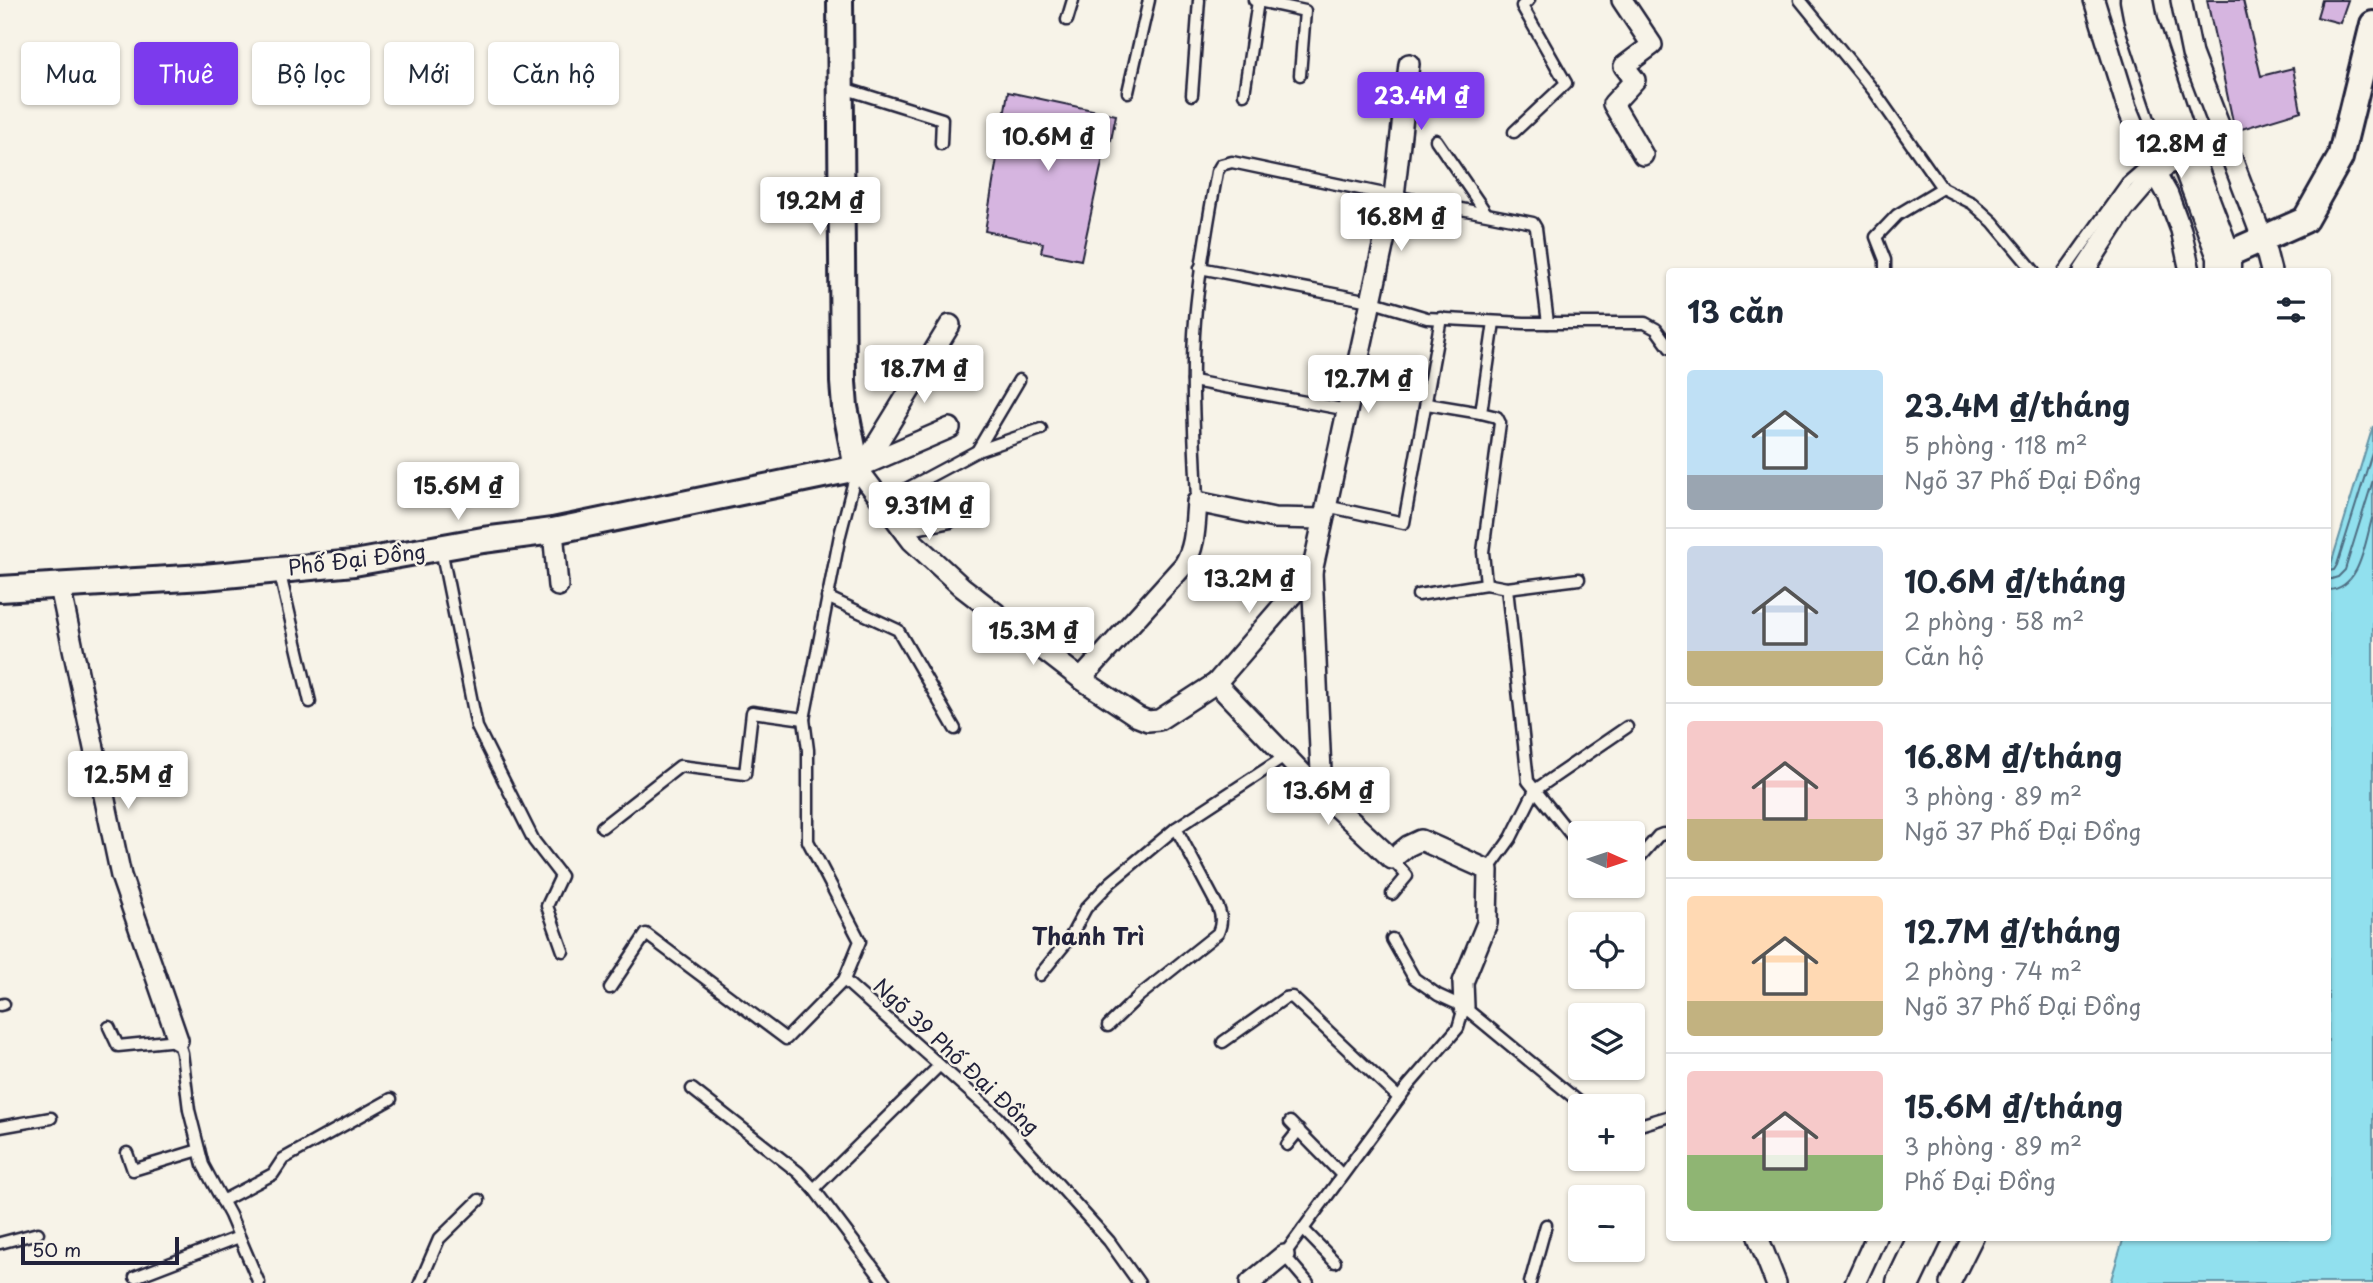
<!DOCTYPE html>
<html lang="vi">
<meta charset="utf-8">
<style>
body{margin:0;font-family:"Playpen Sans",sans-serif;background:#f6f6f7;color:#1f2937;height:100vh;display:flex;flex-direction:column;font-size:26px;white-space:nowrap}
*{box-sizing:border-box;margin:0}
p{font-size:23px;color:#747a83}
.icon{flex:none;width:38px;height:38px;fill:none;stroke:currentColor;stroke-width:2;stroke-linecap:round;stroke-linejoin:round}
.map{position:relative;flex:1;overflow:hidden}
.panel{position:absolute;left:1666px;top:268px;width:665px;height:973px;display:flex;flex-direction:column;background:#fff;border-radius:7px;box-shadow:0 2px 5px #0004}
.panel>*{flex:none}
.banner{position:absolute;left:21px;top:42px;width:665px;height:63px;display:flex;gap:14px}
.needle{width:46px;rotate:93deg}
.buttons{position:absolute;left:1568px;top:821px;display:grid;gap:14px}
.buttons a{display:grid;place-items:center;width:77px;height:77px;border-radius:7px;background:#fff;box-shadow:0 2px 5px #0004;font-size:35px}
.scale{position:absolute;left:21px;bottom:18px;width:158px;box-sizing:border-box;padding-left:7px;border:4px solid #22223b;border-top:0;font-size:19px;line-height:24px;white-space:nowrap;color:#22223b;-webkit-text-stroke:5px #f7f3e8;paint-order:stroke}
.price{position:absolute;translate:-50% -60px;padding:0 16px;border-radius:7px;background:#fff;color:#222;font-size:23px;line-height:46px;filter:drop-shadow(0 2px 4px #0008)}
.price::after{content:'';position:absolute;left:50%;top:42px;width:21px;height:16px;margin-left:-10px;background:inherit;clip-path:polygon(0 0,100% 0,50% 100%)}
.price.active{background:#7c3aed;color:#fff}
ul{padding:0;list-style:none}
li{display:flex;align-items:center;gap:21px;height:175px;padding:0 21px}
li+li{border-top:2px solid #e0e1e3}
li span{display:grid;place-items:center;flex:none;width:196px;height:140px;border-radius:7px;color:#555}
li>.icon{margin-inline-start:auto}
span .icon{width:84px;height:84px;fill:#fffc;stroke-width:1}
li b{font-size:30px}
h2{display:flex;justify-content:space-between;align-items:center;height:84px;padding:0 21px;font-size:30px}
.tag{padding:0 24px;border-radius:7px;background:#fff;box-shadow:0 2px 5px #0004;font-size:24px;line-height:63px}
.tag.active{background:#7c3aed;color:#fff}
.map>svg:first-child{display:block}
.water{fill:#91e0ee;stroke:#6594a6;stroke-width:2}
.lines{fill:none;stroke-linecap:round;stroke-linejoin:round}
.shore{stroke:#4e6e83;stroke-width:2}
.building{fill:#d6b5e0;stroke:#22223b;stroke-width:2}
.service-casing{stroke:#22223b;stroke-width:15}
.minor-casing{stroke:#22223b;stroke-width:24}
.tertiary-casing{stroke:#22223b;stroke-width:30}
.primary-casing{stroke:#22223b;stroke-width:37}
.service{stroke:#f7f3e8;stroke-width:10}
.minor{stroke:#f7f3e8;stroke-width:19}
.tertiary{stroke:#f7f3e8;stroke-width:24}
.primary{stroke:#f7f3e8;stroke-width:32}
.labels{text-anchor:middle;stroke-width:5;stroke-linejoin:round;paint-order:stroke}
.street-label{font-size:21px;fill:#22223b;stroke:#f7f3e8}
.neighbourhood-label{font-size:23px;font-weight:bold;fill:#22223b;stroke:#f7f3e8}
</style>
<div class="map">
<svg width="2373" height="1283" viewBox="0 0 2373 1283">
<rect width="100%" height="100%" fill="#f7f3e8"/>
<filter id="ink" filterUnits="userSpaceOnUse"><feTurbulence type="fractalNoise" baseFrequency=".0143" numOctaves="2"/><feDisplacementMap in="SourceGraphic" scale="14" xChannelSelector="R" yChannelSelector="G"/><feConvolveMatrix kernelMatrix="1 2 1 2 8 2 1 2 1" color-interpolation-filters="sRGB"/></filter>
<g filter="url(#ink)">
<path class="water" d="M2373 426V1283H2110L2124 1237H2328V574Z"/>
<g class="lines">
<g class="shore">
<path d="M2328 571 2334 570 2337 565 2373 450"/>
<path d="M2328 580 2338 577 2345 570 2373 480"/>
<path d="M2328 590C2361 589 2365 541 2373 515"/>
</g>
</g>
<g class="building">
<path d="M2207 0H2243L2261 76 2293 68 2301 111 2235 131Z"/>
<path d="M2322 0H2348L2340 23 2317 17Z"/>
<path d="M1008 92 1116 115 1111 140 1107 139 1081 260 1041 252 1043 243 985 231Z"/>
</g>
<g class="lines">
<g class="service-casing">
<g id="service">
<path d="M1254 0 1305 11 1300 75"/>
<path d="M1800 0 1874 91 1942 188 1972 203 1993 222 2034 271"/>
<path d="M1067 20 1073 0"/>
<path d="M843 88 942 119 941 144"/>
<path d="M1128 92 1149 0"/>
<path d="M1244 94 1258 1"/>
<path d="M1192 95 1199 0"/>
<path d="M1514 132 1566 83 1522 6 1529 0"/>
<path d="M1436 140 1486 213"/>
<path d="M1200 268 1370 301 1427 318 1524 323H1645L1656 329 1670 348"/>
<path d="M1885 271V260L1876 237 1897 215 1942 188"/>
<path d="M2064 271 2127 183 2150 163"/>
<path d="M1494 322 1481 413 1497 417 1500 423 1483 552 1486 584 1507 588 1528 781 1580 846"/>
<path d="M1193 381 1348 410"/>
<path d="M1427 404 1481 413"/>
<path d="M977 451 1019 380"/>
<path d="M882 502 977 451 1041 429"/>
<path d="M1197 502C1195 442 1190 381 1195 320 1199 271 1208 221 1217 172L1221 165 1232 162 1394 196 1533 223 1536 228 1548 323"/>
<path d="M1326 506 1404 523 1441 318"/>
<path d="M441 549 477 727 534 841 561 876 547 906 563 951"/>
<path d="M279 570 310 702"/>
<path d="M1507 588 1579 579"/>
<path d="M1418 595 1486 584"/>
<path d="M827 597 898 630 955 729"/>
<path d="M602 827 680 766 745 774 752 712 804 719"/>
<path d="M1633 865 1658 836 1663 834 1670 835"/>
<path d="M1488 870 1511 838 1535 790 1627 727"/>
<path d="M1392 894 1407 876 1392 859"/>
<path d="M1392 939 1414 978 1438 995 1464 1007 1584 1106"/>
<path d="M1040 975 1070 938 1086 908 1111 882 1176 828 1286 756"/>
<path d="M844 980 998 1117 1109 1241 1139 1283"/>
<path d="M610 988 646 934 786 1039 844 980 860 941 808 841V750L804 719 840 535 857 469"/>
<path d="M0 1005 4 1004"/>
<path d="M1108 1026 1139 996 1218 933C1222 923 1222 917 1218 907L1176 828"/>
<path d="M109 1027 118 1046 178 1040 182 1053 189 1110 203 1165 230 1215 259 1283"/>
<path d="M1223 1042 1285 998 1292 997 1399 1098"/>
<path d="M692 1089 798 1172 814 1189 885 1283"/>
<path d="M1290 1122 1342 1175"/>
<path d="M0 1127 51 1118"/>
<path d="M1633 1127 1670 1116"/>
<path d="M1287 1145 1299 1130"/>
<path d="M127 1153 133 1170 199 1150"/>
<path d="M814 1189 939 1066"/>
<path d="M222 1201 273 1174 283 1159 391 1099"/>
<path d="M1303 1229 1335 1262"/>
<path d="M0 1243 38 1233"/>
<path d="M135 1277 239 1237"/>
<path d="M420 1283 439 1239 479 1200"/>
<path d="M1308 1283 1284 1255 1408 1086 1458 1028 1464 1007"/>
<path d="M1530 1283 1546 1225"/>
</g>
</g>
<g class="minor-casing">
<g id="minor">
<path d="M1622 0 1652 45 1624 66 1635 80 1613 104 1643 155"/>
<path d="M2094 0 2127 107 2150 163 2168 195 2181 230 2190 271"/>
<path d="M2181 0 2192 54 2263 240 2271 271"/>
<path d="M2084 271 2124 209 2155 173 2185 153"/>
<path d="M950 428 857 468 912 541 962 587 1081 679 1138 717 1148 721 1159 720 1216 683 1312 572 1394 196 1409 64"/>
<path d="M864 465 950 325"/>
<path d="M902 527 948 518"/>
<path d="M553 531 558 586"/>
<path d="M1312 572 1322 794"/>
<path d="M60 587 121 876 178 1040"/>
<path d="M1081 679 1184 565C1196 546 1195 524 1197 502L1274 518 1323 519"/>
<path d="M1216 683 1322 794 1392 859 1408 846 1421 840 1488 870 1487 923 1463 982 1464 1007"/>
<path d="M1758 1237 1776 1283"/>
<path d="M1250 1283 1284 1255"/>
<path d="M1855 1283 1876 1237"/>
<path d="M1950 1283 1973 1237"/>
</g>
</g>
<g class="tertiary-casing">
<g id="tertiary">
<path d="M2224 256 2305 220 2340 158 2373 24"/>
<path d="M0 589 204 577 354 563 483 540 553 531 857 468 845 407 843 382 840 0"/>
</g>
</g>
<g class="primary-casing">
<g id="primary">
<path d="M2137 0 2141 21 2185 153 2224 256V271"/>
<path d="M1903 1283 1925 1237"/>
</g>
</g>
<use href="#service" class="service"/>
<use href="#minor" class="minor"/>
<use href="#tertiary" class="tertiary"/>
<use href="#primary" class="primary"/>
</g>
</g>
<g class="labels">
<g class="street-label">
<text transform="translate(357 560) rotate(-7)" y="7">Phố Đại Đồng</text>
<text transform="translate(956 1057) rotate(43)" y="7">Ngõ 39 Phố Đại Đồng</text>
</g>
<g class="neighbourhood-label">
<text x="1088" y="945">Thanh Trì</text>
</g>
</g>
</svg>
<div class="buttons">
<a><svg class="needle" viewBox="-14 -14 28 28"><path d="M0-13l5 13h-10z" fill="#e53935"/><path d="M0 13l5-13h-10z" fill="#747a83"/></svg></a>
<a><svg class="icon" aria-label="locate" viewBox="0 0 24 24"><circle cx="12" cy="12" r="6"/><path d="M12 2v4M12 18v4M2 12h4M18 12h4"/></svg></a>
<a><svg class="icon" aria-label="layers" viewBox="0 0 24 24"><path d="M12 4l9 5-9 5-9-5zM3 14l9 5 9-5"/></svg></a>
<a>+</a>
<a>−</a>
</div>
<div class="scale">50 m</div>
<b class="price active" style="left:1421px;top:132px">23.4M ₫</b>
<b class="price" style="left:1048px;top:173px">10.6M ₫</b>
<b class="price" style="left:2181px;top:180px">12.8M ₫</b>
<b class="price" style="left:820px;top:237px">19.2M ₫</b>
<b class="price" style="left:1401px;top:253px">16.8M ₫</b>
<b class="price" style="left:924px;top:405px">18.7M ₫</b>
<b class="price" style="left:1368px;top:415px">12.7M ₫</b>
<b class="price" style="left:458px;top:522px">15.6M ₫</b>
<b class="price" style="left:929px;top:542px">9.31M ₫</b>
<b class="price" style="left:1249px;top:615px">13.2M ₫</b>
<b class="price" style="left:1033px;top:667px">15.3M ₫</b>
<b class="price" style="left:128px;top:811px">12.5M ₫</b>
<b class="price" style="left:1328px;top:827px">13.6M ₫</b>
<div class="banner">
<a class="tag">Mua</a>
<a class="tag active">Thuê</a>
<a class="tag">Bộ lọc</a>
<a class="tag">Mới</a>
<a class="tag">Căn hộ</a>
</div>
<section class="panel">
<h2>13 căn<svg class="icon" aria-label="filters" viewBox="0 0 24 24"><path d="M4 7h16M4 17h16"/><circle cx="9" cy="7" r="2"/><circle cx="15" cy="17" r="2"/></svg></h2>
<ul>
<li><span style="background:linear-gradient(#bfe0f5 75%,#9aa5b1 0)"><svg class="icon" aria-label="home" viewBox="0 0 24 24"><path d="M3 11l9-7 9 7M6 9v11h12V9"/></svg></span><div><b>23.4M ₫/tháng</b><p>5 phòng · 118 m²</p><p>Ngõ 37 Phố Đại Đồng</p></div></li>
<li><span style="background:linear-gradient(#c9d6e8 75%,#c2b280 0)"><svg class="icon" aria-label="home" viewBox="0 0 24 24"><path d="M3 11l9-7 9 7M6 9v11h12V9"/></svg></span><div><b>10.6M ₫/tháng</b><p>2 phòng · 58 m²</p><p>Căn hộ</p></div></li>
<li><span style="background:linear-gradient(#f6c9c9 70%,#c2b280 0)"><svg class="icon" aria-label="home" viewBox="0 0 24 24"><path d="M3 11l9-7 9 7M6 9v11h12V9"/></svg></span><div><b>16.8M ₫/tháng</b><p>3 phòng · 89 m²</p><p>Ngõ 37 Phố Đại Đồng</p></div></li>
<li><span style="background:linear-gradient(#ffd9b3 75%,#c2b280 0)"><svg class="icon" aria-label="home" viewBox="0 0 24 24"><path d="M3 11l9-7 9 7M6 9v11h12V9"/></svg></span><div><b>12.7M ₫/tháng</b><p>2 phòng · 74 m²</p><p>Ngõ 37 Phố Đại Đồng</p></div></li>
<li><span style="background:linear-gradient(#f6c9c9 60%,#8fb573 0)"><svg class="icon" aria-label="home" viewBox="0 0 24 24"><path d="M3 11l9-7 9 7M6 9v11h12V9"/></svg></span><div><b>15.6M ₫/tháng</b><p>3 phòng · 89 m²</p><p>Phố Đại Đồng</p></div></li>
</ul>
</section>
</div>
